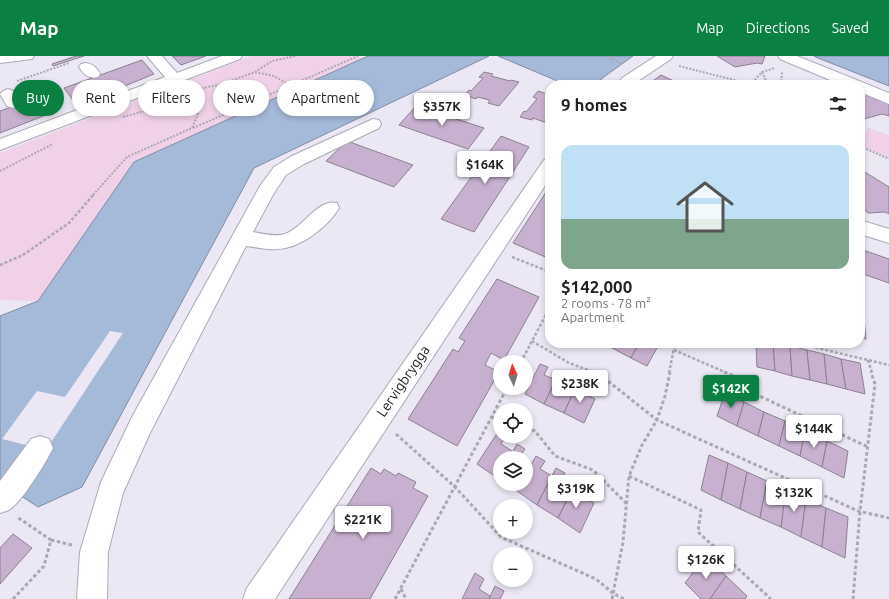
<!DOCTYPE html>
<meta charset="utf-8">
<style>
body{margin:0;font-family:Ubuntu,sans-serif;background:#f2f2f2;color:#202124;height:100vh;display:flex;flex-direction:column;font-size:15px;white-space:nowrap}
*{box-sizing:border-box;margin:0}
p{font-size:13px;color:#757577}
.icon{flex:none;width:22px;height:22px;fill:none;stroke:currentColor;stroke-width:2;stroke-linecap:round;stroke-linejoin:round}
.map{position:relative;flex:1;overflow:hidden}
.details{position:absolute;left:545px;top:24px;width:320px;height:268px;display:flex;flex-direction:column;background:#fff;border-radius:16px;box-shadow:0 2px 6px #0003}
.details>*{flex:none}
.hud{position:absolute;left:12px;top:24px;width:380px;height:36px;display:flex;gap:8px}
.needle{width:26px;rotate:356deg}
.buttons{position:absolute;left:493px;top:299px;display:grid;gap:8px}
.buttons a{display:grid;place-items:center;width:40px;height:40px;border-radius:50%;background:#fff;box-shadow:0 2px 6px #0003;font-size:20px}
.price{position:absolute;translate:-50% -34px;padding:0 9px;border-radius:4px;background:#fff;color:#222;font-size:13px;line-height:26px;filter:drop-shadow(0 1px 2px #0008)}
.price::after{content:'';position:absolute;left:50%;top:24px;width:12px;height:9px;margin-left:-6px;background:inherit;clip-path:polygon(0 0,100% 0,50% 100%)}
.price.on{background:#0b8043;color:#fff}
ul{padding:0;list-style:none}
li{display:grid;align-content:center;gap:8px;height:212px;padding:0 16px}
li+li{border-top:1px solid #e0e0e0}
li span{display:grid;place-items:center;height:124px;border-radius:12px;color:#555}
li>.icon{margin-inline-start:auto}
span .icon{width:72px;height:72px;fill:#fffc;stroke-width:1}
li b{font-size:17px}
h2{display:flex;justify-content:space-between;align-items:center;height:48px;padding:0 16px;font-size:17px}
.chip{padding:0 14px;border-radius:18px;background:#fff;box-shadow:0 2px 6px #0003;font-size:14px;line-height:36px}
.chip.on{background:#0b8043;color:#fff}
header{display:flex;align-items:center;gap:24px;box-sizing:border-box;height:56px;padding:0 20px;background:#0b8043;color:#fff}
header strong{font-size:19px}
nav{display:flex;gap:22px;margin-inline-start:auto;font-size:14px}
.map>svg:first-child{display:block}
.green{fill:#f0d1e8}
.water{fill:#a5b9d9;stroke:#7e8ca3}
.pier{fill:#ebe7f4}
.building{fill:#c8b1d0;stroke:#89828c}
.lines{fill:none;stroke-linecap:round;stroke-linejoin:round}
.minor-casing{stroke:#aca9b5;stroke-width:2}
.path-far2{stroke:#aba8b2;stroke-width:2;stroke-dasharray:2 1.5;stroke-linecap:butt}
.path-far1{stroke:#aba8b2;stroke-width:2.5;stroke-dasharray:3 2;stroke-linecap:butt}
.path{stroke:#aba8b2;stroke-width:3;stroke-dasharray:3.5 2.5;stroke-linecap:butt}
.minor{fill:#fff;fill-rule:evenodd}
.labels{text-anchor:middle;stroke-width:3;stroke-linejoin:round;paint-order:stroke}
.street-label{font-size:14px;fill:#232226;stroke:#fff}
</style>
<header>
<strong>Map</strong>
<nav><a>Map</a><a>Directions</a><a>Saved</a></nav>
</header>
<div class="map">
<svg width="889" height="543" viewBox="0 0 889 543">
<rect width="100%" height="100%" fill="#ebe7f4"/>
<g class="green">
<path d="M252 0H358L362 3 134 106 38 245 0 244V97Z"/>
<path d="M868 72 889 79V102L860 89Z"/>
</g>
<g class="water">
<path d="M368 0H489L254 112 82 431 38 451 0 426V260L38 245 134 106Z"/>
<path d="M498 0H633L601 23 603 29H567Z"/>
<path d="M814 0H889V30L818 2Z"/>
</g>
<path class="pier" d="M110 275 123 277 46 394 2 383 37 335 65 341Z"/>
<g class="building">
<path d="M76 0H84L53 10 52 8Z"/>
<path d="M172 0H206L181 9Z"/>
<path d="M717 0H765L762 8 757 7 735 11Z"/>
<path d="M142 4 154 18 120 32 75 47 64 32Z"/>
<path d="M484 16 493 18 491 20 510 25 511 24 519 26 499 50 488 47 490 44 477 41 476 43 465 39 469 34 471 35 483 22 479 21Z"/>
<path d="M661 19 682 29 700 26 708 29H653L650 27Z"/>
<path d="M836 26 844 29H815Z"/>
<path d="M538 35 547 38 546 40 550 41V71L545 69 547 67 533 62 532 64 520 61 524 55 526 56 537 43 533 41Z"/>
<path d="M860 36 889 48V60L882 58 860 64Z"/>
<path d="M45 39 56 55 0 77V55Z"/>
<path d="M416 50 484 72 468 93 399 69Z"/>
<path d="M501 80 529 91 474 176 441 163Z"/>
<path d="M347 85 413 109 394 131 326 105Z"/>
<path d="M860 113 889 131V158L885 156 868 157 860 149Z"/>
<path d="M550 130V203L513 187Z"/>
<path d="M860 193 889 203V227L860 217Z"/>
<path d="M497 223 539 241 504 304 491 297 485 309 499 316 457 390 408 363 453 293 458 296 465 285 459 282Z"/>
<path d="M860 261 864 262 866 283 860 282Z"/>
<path d="M603 287H618L614 293Z"/>
<path d="M618 287H639L631 302 614 293Z"/>
<path d="M639 287H652L658 290 647 310 631 302Z"/>
<path d="M756 287H773L775 315 757 311Z"/>
<path d="M773 287 790 290 792 320 775 315Z"/>
<path d="M790 290 807 294 810 324 792 320Z"/>
<path d="M807 294 824 298 827 328 810 324Z"/>
<path d="M824 298 841 303 846 333 827 328Z"/>
<path d="M841 303 860 307 865 338 846 333Z"/>
<path d="M540 308 548 311 544 319 556 324 544 348 525 338Z"/>
<path d="M559 317 567 321 564 328 575 333 564 357 544 348Z"/>
<path d="M578 326 587 330 583 337 595 343 584 367 564 357Z"/>
<path d="M725 337 744 346 737 370 717 360Z"/>
<path d="M744 346 764 356 758 380 737 370Z"/>
<path d="M764 356 785 365 779 390 758 380Z"/>
<path d="M785 365 805 375 800 400 779 390Z"/>
<path d="M805 375 827 385 822 411 800 400Z"/>
<path d="M498 376 500 377V380H506L501 388 512 395 508 402H500V415L496 421 477 408Z"/>
<path d="M827 385 848 395 844 422 822 411Z"/>
<path d="M517 388 525 393 520 400 523 402H509Z"/>
<path d="M709 399 728 407 721 444 701 434Z"/>
<path d="M536 400 545 405 540 413 552 420 537 449 517 435 520 428H526V418Z"/>
<path d="M526 404 532 408 526 418Z"/>
<path d="M728 407 747 416 740 453 721 444Z"/>
<path d="M371 412 381 418 384 413 396 420 398 417 416 426 413 432 428 440 370 543H289Z"/>
<path d="M556 412 565 417 560 426 572 433 558 462 537 449Z"/>
<path d="M747 416 767 425 760 462 740 453Z"/>
<path d="M577 425 585 430 581 439 594 447 580 477 558 462Z"/>
<path d="M767 425 786 434 781 471 760 462Z"/>
<path d="M506 428H520L516 435Z"/>
<path d="M786 434 806 443 801 481 781 471Z"/>
<path d="M806 443 826 452 822 491 801 481Z"/>
<path d="M826 452 848 461 845 502 822 491Z"/>
<path d="M13 478 32 492 0 528V492Z"/>
<path d="M705 501 726 520 710 543H701L685 527Z"/>
<path d="M475 517 484 523 479 533 490 540 489 543H462Z"/>
<path d="M726 520 747 540 745 543H710Z"/>
<path d="M495 530 504 535 500 543H489Z"/>
</g>
<g class="lines">
<g class="minor-casing">
<g id="minor">
<path d="M0 0H34L32 3 0 7Z"/>
<path d="M147 0H162L177 17 222 0H242L240 3 0 94V83L165 21Z"/>
<path d="M656 0H673L671 3 638 25 643 29 622 28 620 25 622 22Z"/>
<path d="M778 0H797L889 37V48L860 36V29H842L780 3Z"/>
<path d="M86 7C93 8 97 12 100 18L98 21C89 23 84 19 79 11L81 8Z"/>
<path d="M8 33 13 35 21 47 19 50 13 52 7 50 0 38 3 35Z"/>
<path d="M373 63 379 64 381 68 379 72 304 108 286 119 274 137 253 176C263 178 275 181 285 178 303 172 318 142 337 147L339 152C328 171 299 193 277 193 267 194 256 191 246 190L150 377 123 437 108 496 107 543H77L80 496 101 426 132 361 260 130 274 111 292 100Z"/>
<path d="M550 102V122L275 543H243L247 532 544 104Z"/>
<path d="M860 164 889 173V187L860 178Z"/>
<path d="M40 380 49 383 53 392C47 405 21 447 9 454 6 455 3 456 0 457V425L31 383Z"/>
</g>
</g>
<g class="path-far2">
<path d="M607 0 622 8"/>
<path d="M679 10 738 25V29"/>
<path d="M255 16 274 20 291 30"/>
<path d="M762 16 775 12"/>
<path d="M17 25 69 7"/>
<path d="M750 29 762 16 768 29"/>
<path d="M781 29 782 16"/>
<path d="M198 33 222 28 255 16 272 5 295 0"/>
<path d="M123 61 156 52 182 39"/>
<path d="M193 72 358 0"/>
<path d="M860 90 889 103"/>
<path d="M0 115 53 88"/>
<path d="M93 139 127 101 192 72 198 58 193 33"/>
</g>
<g class="path-far1">
<path d="M512 201 550 216"/>
<path d="M0 209 23 199 69 167 94 138"/>
<path d="M532 285 569 307 596 317"/>
<path d="M796 287 889 309"/>
<path d="M674 294 727 317"/>
<path d="M868 304 872 317"/>
<path d="M521 306 550 251"/>
<path d="M669 317 675 287"/>
</g>
<g class="path">
<path d="M593 316 599 318 657 364 858 455 889 462"/>
<path d="M724 316 734 320V328L868 391"/>
<path d="M492 361 500 363"/>
<path d="M526 372 535 375 555 400 593 414 627 448"/>
<path d="M396 378 455 431 501 481 596 523 614 538 624 543"/>
<path d="M629 420 701 454 698 476 771 543"/>
<path d="M51 484 72 489"/>
<path d="M401 533 406 543"/>
<path d="M13 543 44 510 51 484 17 461"/>
<path d="M395 543 507 332"/>
<path d="M612 543 623 486 629 420 642 389 657 364 665 340 670 316"/>
<path d="M853 543 860 455 875 328 871 316"/>
</g>
<use href="#minor" class="minor"/>
</g>
<g class="labels">
<g class="street-label">
<text transform="translate(403 325) rotate(-56)" y="5">Lervigbrygga</text>
</g>
</g>
</svg>
<div class="buttons">
<a><svg class="needle" viewBox="-14 -14 28 28"><path d="M0-13l5 13h-10z" fill="#e53935"/><path d="M0 13l5-13h-10z" fill="#757577"/></svg></a>
<a><svg class="icon" aria-label="locate" viewBox="0 0 24 24"><circle cx="12" cy="12" r="6"/><path d="M12 2v4M12 18v4M2 12h4M18 12h4"/></svg></a>
<a><svg class="icon" aria-label="layers" viewBox="0 0 24 24"><path d="M12 4l9 5-9 5-9-5zM3 14l9 5 9-5"/></svg></a>
<a>+</a>
<a>−</a>
</div>
<b class="price" style="left:442px;top:71px">$357K</b>
<b class="price" style="left:485px;top:129px">$164K</b>
<b class="price" style="left:580px;top:348px">$238K</b>
<b class="price on" style="left:731px;top:353px">$142K</b>
<b class="price" style="left:814px;top:393px">$144K</b>
<b class="price" style="left:576px;top:453px">$319K</b>
<b class="price" style="left:794px;top:457px">$132K</b>
<b class="price" style="left:363px;top:484px">$221K</b>
<b class="price" style="left:706px;top:524px">$126K</b>
<div class="hud">
<a class="chip on">Buy</a>
<a class="chip">Rent</a>
<a class="chip">Filters</a>
<a class="chip">New</a>
<a class="chip">Apartment</a>
</div>
<section class="details">
<h2>9 homes<svg class="icon" aria-label="filters" viewBox="0 0 24 24"><path d="M4 7h16M4 17h16"/><circle cx="9" cy="7" r="2"/><circle cx="15" cy="17" r="2"/></svg></h2>
<ul>
<li><span style="background:linear-gradient(#bfe0f5 60%,#7fa58c 0)"><svg class="icon" aria-label="home" viewBox="0 0 24 24"><path d="M3 11l9-7 9 7M6 9v11h12V9"/></svg></span><div><b>$142,000</b><p>2 rooms · 78 m²</p><p>Apartment</p></div></li>
</ul>
</section>
</div>
